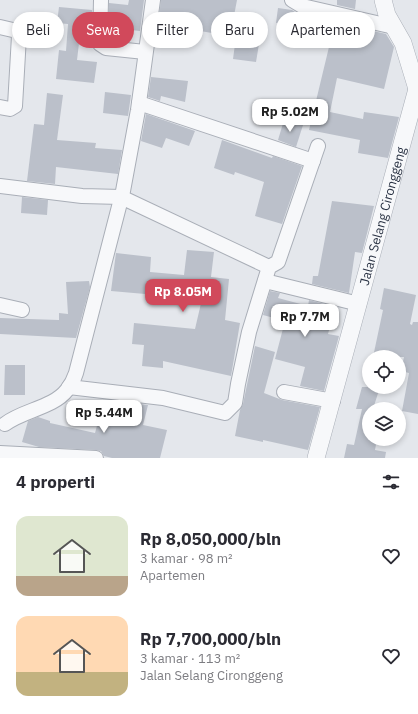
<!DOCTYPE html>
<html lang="id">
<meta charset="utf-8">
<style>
body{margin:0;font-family:"IBM Plex Sans",sans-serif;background:#f2f2f3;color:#2b2b33;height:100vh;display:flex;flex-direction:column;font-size:15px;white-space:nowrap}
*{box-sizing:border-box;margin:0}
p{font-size:13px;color:#7c7c81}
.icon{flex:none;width:22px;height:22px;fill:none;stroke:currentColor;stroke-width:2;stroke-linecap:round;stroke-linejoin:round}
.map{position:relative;height:458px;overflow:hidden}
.side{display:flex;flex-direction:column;background:#fff;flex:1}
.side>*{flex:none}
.banner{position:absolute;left:12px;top:12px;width:394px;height:36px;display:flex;gap:8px}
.buttons{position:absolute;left:362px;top:350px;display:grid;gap:8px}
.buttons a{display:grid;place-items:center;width:44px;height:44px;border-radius:50%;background:#fff;box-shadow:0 2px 6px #0003;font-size:20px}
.price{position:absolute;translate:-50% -34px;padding:0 9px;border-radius:8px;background:#fff;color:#222;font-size:13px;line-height:26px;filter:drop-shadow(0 1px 2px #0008)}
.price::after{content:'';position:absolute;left:50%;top:24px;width:12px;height:9px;margin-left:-6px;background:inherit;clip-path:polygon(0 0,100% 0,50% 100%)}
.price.selected{background:#d1495b;color:#fff}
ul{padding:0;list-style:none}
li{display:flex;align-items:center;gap:12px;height:100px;padding:0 16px}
li span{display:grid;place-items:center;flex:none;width:112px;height:80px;border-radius:12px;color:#555}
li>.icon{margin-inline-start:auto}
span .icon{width:48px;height:48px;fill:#fffc;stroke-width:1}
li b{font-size:17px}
h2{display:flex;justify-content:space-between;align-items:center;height:48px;padding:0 16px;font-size:17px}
.pill{padding:0 14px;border-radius:18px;background:#fff;box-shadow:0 2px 6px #0003;font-size:14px;line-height:36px}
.pill.selected{background:#d1495b;color:#fff}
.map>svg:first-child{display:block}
.building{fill:#bbc0ca}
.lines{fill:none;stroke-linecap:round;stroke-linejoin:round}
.minor-casing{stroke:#a9aeb7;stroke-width:16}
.tertiary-casing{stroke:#a9aeb7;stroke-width:18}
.minor{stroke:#f7f8fa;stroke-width:14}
.tertiary{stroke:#f7f8fa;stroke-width:17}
.labels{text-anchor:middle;stroke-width:3;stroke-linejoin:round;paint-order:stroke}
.street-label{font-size:13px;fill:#2b3445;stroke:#f4f6f9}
</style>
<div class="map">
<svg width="418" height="458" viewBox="0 0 418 458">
<rect width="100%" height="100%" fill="#e4e7ec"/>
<g class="building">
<path d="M129 0H144L140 31 123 29 121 39 109 37V3L128 5Z"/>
<path d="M161 0H237L233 21 262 26 256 62 233 59 236 37 200 31 199 38 157 31Z"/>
<path d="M337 0H356L355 9 337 5Z"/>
<path d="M59 7 92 10V36L80 35 77 60 97 62 94 83 56 79 59 50 66 51 68 24 57 23Z"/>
<path d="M278 8 292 10 298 14 296 27 276 23Z"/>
<path d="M335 22 386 34 394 47 384 89 337 78 330 112 363 119 364 112 399 117 388 158 358 153 360 140 309 130Z"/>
<path d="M151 77 188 81 185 102 161 96 160 101 148 97Z"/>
<path d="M105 92 131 95 128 116 103 113Z"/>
<path d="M47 93 63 95 57 140 96 143 95 148 122 150 118 174 56 167 55 184 27 181 34 124 44 125Z"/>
<path d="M146 114 195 131 189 146 166 138 162 148 141 141Z"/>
<path d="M284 120 303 125 296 147 278 140Z"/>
<path d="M222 140 272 158 273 156 302 166 282 224 255 216 264 182 235 172 234 175 214 168Z"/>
<path d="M22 197 48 200 47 215 21 213Z"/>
<path d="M332 201 374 206 362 253 355 252 349 293 312 284 313 276H318Z"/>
<path d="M187 250 214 252 211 277 229 279 225 320 240 323 231 376 163 361V368L142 366 144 345 132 344 134 323 195 329 202 299 111 291 116 253 151 257 150 272 184 275Z"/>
<path d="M89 281 90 287 76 338 0 334V318L59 320V313L68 314 66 282Z"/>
<path d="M384 288 416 295 410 324 412 325 413 322H418V414L402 411 409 373 401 371 404 357H373L383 310 380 309Z"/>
<path d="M270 291 280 293 278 298 308 306 309 300 335 307 328 334 339 336 324 391 300 386 305 367 275 359 285 321 263 315Z"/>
<path d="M255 346 275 352 264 393 282 400 320 407 308 450 263 440V442L235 436 240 410 243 404Z"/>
<path d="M5 365H25V395H4Z"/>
<path d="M362 387H380L373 409H369V439H377L375 450 386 452 385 458H344L347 444 354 445 362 409H356Z"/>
<path d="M104 400 148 405 143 425 167 430 160 458H112L104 456 101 451 96 450 39 447 22 442 28 421 38 417 50 421V423L95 433Z"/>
</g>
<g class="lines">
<g class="minor-casing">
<g id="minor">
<path d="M101 0 100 44 106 48 145 52"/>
<path d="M292 0 302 6 394 27"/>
<path d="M0 27 17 31 19 36 15 106 10 109 0 107"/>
<path d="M139 103 313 161"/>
<path d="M0 186 82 196 121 197 269 267"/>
<path d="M265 281 359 304"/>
<path d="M0 305 22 310"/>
<path d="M69 387 163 398 225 413 235 403 238 384 249 332 269 267 278 262 318 146"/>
<path d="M284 392 333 401"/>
<path d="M5 424C23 410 53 408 67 390 71 385 74 379 76 373L123 191 138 110 153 0"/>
<path d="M0 453 96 458"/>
</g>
</g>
<g class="tertiary-casing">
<g id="tertiary">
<path d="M383 0 387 15 403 43 417 89"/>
<path id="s1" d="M316 458 417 89"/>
</g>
</g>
<use href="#minor" class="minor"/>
<use href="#tertiary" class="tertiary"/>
</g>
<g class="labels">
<g class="street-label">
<text dy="5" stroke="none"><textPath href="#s1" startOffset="251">Jalan Selang Cironggeng</textPath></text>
</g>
</g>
</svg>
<div class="buttons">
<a><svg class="icon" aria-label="locate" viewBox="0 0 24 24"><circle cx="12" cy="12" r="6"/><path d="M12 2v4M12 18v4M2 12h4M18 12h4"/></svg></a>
<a><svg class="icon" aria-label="layers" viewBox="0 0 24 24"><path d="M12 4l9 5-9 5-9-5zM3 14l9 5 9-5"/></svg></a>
</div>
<b class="price" style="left:290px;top:133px">Rp 5.02M</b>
<b class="price selected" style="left:183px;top:313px">Rp 8.05M</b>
<b class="price" style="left:305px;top:338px">Rp 7.7M</b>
<b class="price" style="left:104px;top:434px">Rp 5.44M</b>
<div class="banner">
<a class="pill">Beli</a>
<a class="pill selected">Sewa</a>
<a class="pill">Filter</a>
<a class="pill">Baru</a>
<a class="pill">Apartemen</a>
</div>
</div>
<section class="side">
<h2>4 properti<svg class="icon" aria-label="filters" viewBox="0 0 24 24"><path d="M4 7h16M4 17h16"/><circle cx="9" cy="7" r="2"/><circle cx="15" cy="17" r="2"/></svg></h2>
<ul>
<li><span style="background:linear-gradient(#dfe7d0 75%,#b9a48a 0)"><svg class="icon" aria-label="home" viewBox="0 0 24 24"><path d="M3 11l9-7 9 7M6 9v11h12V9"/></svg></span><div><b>Rp 8,050,000/bln</b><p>3 kamar · 98 m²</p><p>Apartemen</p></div><svg class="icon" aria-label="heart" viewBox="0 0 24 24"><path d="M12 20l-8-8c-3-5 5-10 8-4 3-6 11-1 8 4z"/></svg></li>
<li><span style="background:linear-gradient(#ffd9b3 70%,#c2b280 0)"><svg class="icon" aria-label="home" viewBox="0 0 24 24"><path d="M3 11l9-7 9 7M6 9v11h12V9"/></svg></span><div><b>Rp 7,700,000/bln</b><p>3 kamar · 113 m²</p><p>Jalan Selang Cironggeng</p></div><svg class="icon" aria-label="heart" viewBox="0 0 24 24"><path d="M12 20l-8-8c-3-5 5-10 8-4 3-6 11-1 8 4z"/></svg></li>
</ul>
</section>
